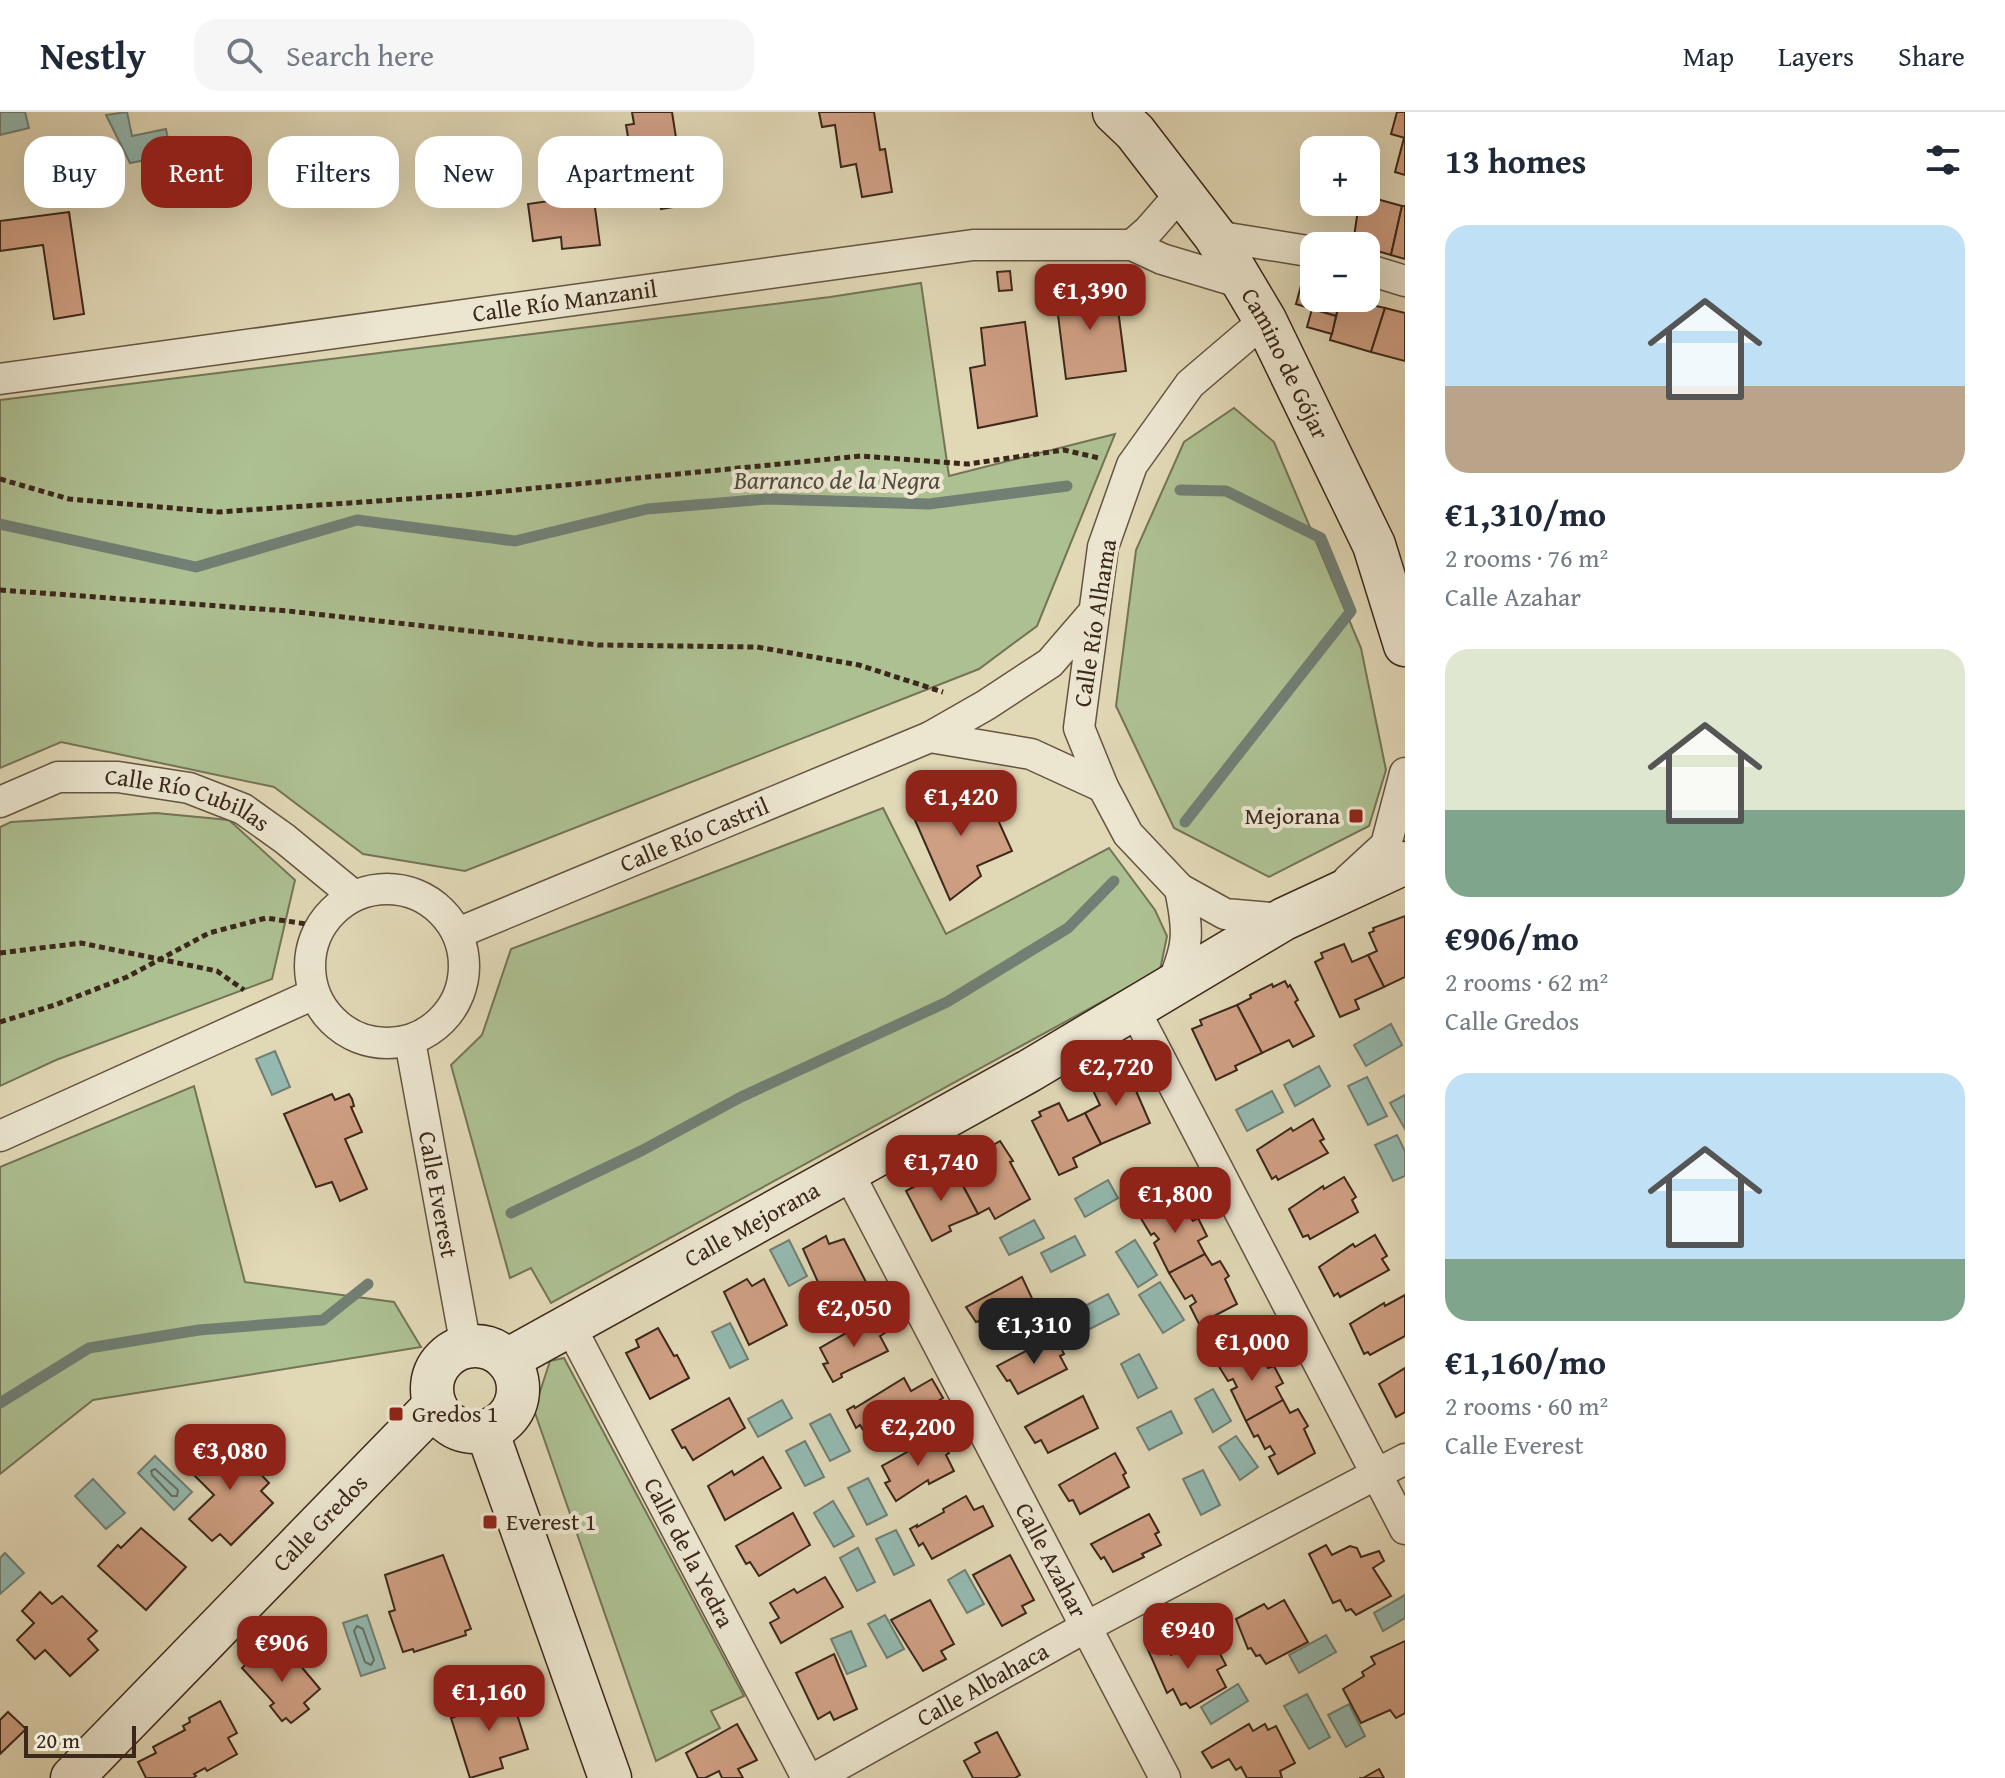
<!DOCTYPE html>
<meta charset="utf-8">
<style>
body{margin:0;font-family:"Gentium Book Plus",serif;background:#f6f6f7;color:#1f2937;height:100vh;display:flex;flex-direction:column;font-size:30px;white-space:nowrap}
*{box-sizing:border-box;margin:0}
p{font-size:26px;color:#747a83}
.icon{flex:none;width:44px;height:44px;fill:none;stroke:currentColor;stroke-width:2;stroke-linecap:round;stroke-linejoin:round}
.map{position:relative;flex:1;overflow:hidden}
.sheet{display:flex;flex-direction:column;background:#fff;width:600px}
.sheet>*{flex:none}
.top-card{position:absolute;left:24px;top:24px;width:760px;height:72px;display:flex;gap:16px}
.tools{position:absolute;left:1300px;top:24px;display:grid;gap:16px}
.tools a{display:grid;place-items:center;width:80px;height:80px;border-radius:16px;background:#fff;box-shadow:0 8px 32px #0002;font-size:40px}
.scale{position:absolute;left:24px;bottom:20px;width:112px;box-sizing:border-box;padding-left:8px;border:4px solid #3c281b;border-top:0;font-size:22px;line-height:28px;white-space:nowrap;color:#3c281b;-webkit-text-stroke:6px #ece6d0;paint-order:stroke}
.price{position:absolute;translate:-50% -68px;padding:0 18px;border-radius:16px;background:#8f2418;color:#fff;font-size:26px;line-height:52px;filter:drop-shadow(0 2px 4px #0008)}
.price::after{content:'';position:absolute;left:50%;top:48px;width:24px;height:18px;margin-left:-12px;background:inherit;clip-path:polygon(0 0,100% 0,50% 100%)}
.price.active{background:#222;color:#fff}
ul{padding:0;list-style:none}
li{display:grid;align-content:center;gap:16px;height:424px;padding:0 40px}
li span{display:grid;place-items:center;height:248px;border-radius:24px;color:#555}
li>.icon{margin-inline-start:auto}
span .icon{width:144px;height:144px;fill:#fffc;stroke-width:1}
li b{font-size:34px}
h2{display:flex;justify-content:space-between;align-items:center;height:96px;padding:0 40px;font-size:34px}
.chip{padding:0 28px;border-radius:24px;background:#fff;box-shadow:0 8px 32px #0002;font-size:28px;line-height:72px}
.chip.active{background:#8f2418;color:#fff}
header{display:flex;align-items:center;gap:48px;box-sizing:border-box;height:112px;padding:0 40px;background:#fff;border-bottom:2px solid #e0e1e3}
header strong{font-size:38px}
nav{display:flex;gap:44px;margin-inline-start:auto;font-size:28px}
.search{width:560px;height:72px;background:#f6f6f7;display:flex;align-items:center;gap:20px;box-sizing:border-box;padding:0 28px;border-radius:24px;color:#747a83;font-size:30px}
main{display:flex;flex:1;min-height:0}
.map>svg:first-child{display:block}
.green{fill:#adc092;stroke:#747456;stroke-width:2}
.water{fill:#94b9b0;stroke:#717f74;stroke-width:2}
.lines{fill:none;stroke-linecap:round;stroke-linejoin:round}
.shore{stroke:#687066;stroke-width:2}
.stream{stroke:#717f74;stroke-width:11}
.building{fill:#cf9f83;stroke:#3c281b;stroke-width:2}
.street-casing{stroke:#655442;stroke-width:33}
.secondary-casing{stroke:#3c281b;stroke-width:45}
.path{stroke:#3c281b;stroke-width:5;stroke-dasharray:6 4;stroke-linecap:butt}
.street{stroke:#ece6d0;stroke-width:30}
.secondary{stroke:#ece6d0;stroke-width:42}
.poi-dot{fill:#8f2418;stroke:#ece6d0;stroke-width:3}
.labels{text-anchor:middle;stroke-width:8;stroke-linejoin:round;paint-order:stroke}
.street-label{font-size:24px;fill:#3c281b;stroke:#ece6d0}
.poi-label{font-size:24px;fill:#3c281b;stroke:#ece6d0;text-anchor:start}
.water-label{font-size:26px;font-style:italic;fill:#524c40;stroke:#ece6d0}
</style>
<header>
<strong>Nestly</strong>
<div class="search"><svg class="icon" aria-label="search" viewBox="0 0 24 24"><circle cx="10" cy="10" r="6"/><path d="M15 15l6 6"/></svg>Search here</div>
<nav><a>Map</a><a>Layers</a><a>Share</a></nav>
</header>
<main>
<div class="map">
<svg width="1405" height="1666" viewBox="0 0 1405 1666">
<rect width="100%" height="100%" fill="#e1d8b6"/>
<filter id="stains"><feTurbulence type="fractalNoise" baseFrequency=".0025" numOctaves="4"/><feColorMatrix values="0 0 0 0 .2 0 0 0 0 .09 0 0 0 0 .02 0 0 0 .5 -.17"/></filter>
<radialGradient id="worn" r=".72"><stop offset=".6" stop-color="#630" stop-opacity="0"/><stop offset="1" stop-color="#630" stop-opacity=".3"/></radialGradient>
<g class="green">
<path d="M921 171 949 364 1115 322 1037 514 979 557 465 759 363 742 274 675 61 630 0 656V288L830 185Z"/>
<path d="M1234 296 1274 330 1361 536 1386 658 1369 714 1269 765 1174 716 1116 594 1136 438 1184 330Z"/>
<path d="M883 696 946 822 1109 736 1155 798 1167 824 1160 858 551 1191 531 1156 510 1166 451 953 482 923 511 837Z"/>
<path d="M156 701 229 708 295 768 272 867 56 948 0 974V715L11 710Z"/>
<path d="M194 974 245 1170 394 1190 421 1235 93 1288 0 1362V1055Z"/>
<path d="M564 1246 744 1584 711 1599 720 1616 656 1649 534 1298 550 1249Z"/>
</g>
<g class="water">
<path d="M0 0H25L29 16 0 23Z"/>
<path d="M127 0 132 24 166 17 171 43 130 51 106 3Z"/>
<path d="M1391 912 1402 933 1366 954 1354 933Z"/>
<path d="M275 939 290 975 272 983 256 947Z"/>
<path d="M1319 954 1330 974 1295 994 1284 973Z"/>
<path d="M1367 965 1387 1004 1368 1013 1348 974Z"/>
<path d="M1272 979 1283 1000 1247 1019 1236 998Z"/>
<path d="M1405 983V1017L1390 991Z"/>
<path d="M1397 1023 1405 1039V1064L1393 1069 1375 1033Z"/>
<path d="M1108 1068 1118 1086 1085 1105 1075 1087Z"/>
<path d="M1034 1108 1044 1126 1009 1143 1000 1126Z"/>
<path d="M1075 1124 1085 1143 1051 1160 1041 1141Z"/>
<path d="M789 1128 807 1164 789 1174 770 1138Z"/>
<path d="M1135 1128 1157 1163 1138 1175 1116 1140Z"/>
<path d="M1160 1170 1184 1208 1163 1221 1139 1183Z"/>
<path d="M1108 1182 1119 1202 1086 1219 1075 1199Z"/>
<path d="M730 1211 748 1247 730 1256 712 1220Z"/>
<path d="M1139 1242 1157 1276 1138 1286 1121 1252Z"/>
<path d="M1213 1277 1231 1309 1213 1320 1195 1287Z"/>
<path d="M782 1288 792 1306 758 1325 748 1307Z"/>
<path d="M1171 1299 1182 1321 1149 1338 1137 1316Z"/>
<path d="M830 1302 850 1339 830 1349 810 1312Z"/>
<path d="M1236 1324 1258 1355 1240 1368 1219 1335Z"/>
<path d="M805 1329 824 1365 805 1374 786 1339Z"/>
<path d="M155 1344 192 1380 174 1398 138 1361Z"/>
<path d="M1203 1358 1220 1393 1201 1403 1183 1367Z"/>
<path d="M868 1366 887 1403 867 1413 848 1376Z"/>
<path d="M93 1367 125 1401 106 1417 75 1384Z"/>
<path d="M833 1389 854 1424 834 1435 814 1401Z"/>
<path d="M896 1418 914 1453 894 1463 876 1427Z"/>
<path d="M858 1436 875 1470 857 1479 840 1446Z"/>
<path d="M5 1441 24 1461 0 1482V1446Z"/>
<path d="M965 1458 984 1492 967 1501 948 1468Z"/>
<path d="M1405 1483V1506L1383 1519 1374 1501Z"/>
<path d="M367 1503 385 1556 361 1564 343 1511Z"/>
<path d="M885 1503 904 1537 887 1546 868 1512Z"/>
<path d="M851 1519 866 1554 847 1562 831 1527Z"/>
<path d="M1326 1523 1336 1540 1299 1561 1289 1543Z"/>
<path d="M1238 1572 1248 1589 1211 1612 1201 1595Z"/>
<path d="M1307 1582 1330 1625 1309 1637 1284 1594Z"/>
<path d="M1349 1592 1365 1624 1346 1635 1328 1603Z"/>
</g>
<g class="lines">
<g class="shore">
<path d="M155 1357 178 1378 177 1384H172L152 1363 151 1359Z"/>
<path d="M357 1514 363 1517 374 1548 371 1553 365 1550 354 1519Z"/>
</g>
<g class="stream">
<path d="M1180 378 1226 379 1321 426 1351 499 1185 710"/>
<path d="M0 412 196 455 357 408 515 429 647 397 768 387 929 392 1067 374"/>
<path d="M511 1101 641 1039 741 985 947 890 1068 816 1114 769"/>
<path d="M0 1291 89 1236 199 1218 323 1208 368 1172"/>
</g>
</g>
<g class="building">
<path d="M632 0H672L677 32 684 31 690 74 682 75 685 93 661 97 657 70 636 73 626 13 634 12Z"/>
<path d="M819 0H874L880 38 885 37 892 80 862 85 856 52 841 55 835 13 822 15Z"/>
<path d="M1397 0H1405V26L1391 22Z"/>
<path d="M1404 26H1405V63L1395 60Z"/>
<path d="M586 28 600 133 562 137 561 125 533 129 528 92 570 86V78H564L558 31Z"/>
<path d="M1366 84 1402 94 1391 143 1353 132 1359 90H1366Z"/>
<path d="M1402 94H1405V147L1391 143Z"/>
<path d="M69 100 84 202 54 207 43 133 0 139V109Z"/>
<path d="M1010 159 1012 178 999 179 997 160Z"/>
<path d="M1302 170 1314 173V186H1341L1336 204 1296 192Z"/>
<path d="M1092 174V177L1115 174 1126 259 1066 267 1055 179Z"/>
<path d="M1341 186 1385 196 1371 240 1330 228Z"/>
<path d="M1385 196 1405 201V249L1371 240Z"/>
<path d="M1312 197 1336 204 1332 222 1307 215Z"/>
<path d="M1025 210 1037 304 978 316 970 256 985 253 981 216Z"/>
<path d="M968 679 970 684 985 679 1012 739 977 754 981 764 950 788 911 699 942 685 944 689Z"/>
<path d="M1405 804V865L1384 875 1368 843 1377 839 1369 821 1374 819 1373 816Z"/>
<path d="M1344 832 1352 850 1368 843 1384 875 1355 888 1359 897 1340 905 1315 850 1323 846 1321 841Z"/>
<path d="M1285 869 1288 875 1290 873 1298 888 1295 890 1314 924 1293 935 1289 928 1262 941 1237 893 1251 886 1250 883 1272 872 1273 875Z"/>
<path d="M1237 893 1262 941 1235 954 1237 958 1216 968 1192 917 1202 913 1200 908Z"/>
<path d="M1124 961 1126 966 1130 965 1150 1011 1101 1032 1085 1001 1100 993 1090 972 1109 963 1111 967Z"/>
<path d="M332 982 335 988 349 982 352 987 354 994 351 995 362 1020 345 1027 367 1077 340 1089 332 1070 316 1075 284 1002Z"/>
<path d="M1059 991 1068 1009 1085 1001 1101 1032 1073 1046 1077 1055 1059 1063 1032 1009 1041 1004 1039 1000Z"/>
<path d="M1313 1007 1324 1027 1320 1029 1328 1041 1278 1068 1276 1064 1272 1067 1257 1038 1291 1016 1293 1019Z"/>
<path d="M1000 1029 1013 1049 1010 1050 1030 1087 995 1107 989 1096 978 1102 952 1053 986 1032 988 1036Z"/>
<path d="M936 1058 940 1067 955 1059 978 1102 949 1114 951 1119 932 1129 906 1079 917 1073 915 1069Z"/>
<path d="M1344 1065 1356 1085 1352 1088 1358 1100 1310 1127 1308 1123 1303 1125 1289 1097 1323 1074 1324 1077Z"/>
<path d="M1178 1087 1193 1109 1198 1106 1207 1124 1198 1129 1205 1142 1169 1161 1154 1131 1159 1127 1154 1121 1151 1123 1140 1105Z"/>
<path d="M1375 1123 1387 1144 1382 1147 1389 1158 1340 1185 1338 1181 1334 1184 1319 1155 1353 1132 1355 1135Z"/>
<path d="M826 1124 829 1132 844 1127 866 1170 827 1190 803 1137Z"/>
<path d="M1205 1142 1212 1153 1220 1149 1229 1164 1225 1167 1237 1192 1199 1212 1190 1194 1196 1190 1192 1183 1185 1187 1169 1161Z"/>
<path d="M1022 1165 1037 1197 986 1223 979 1209 976 1210 966 1195Z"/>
<path d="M747 1167 752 1174 764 1167 787 1213 749 1233 724 1180Z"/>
<path d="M1405 1183V1224L1370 1243 1368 1240 1364 1242 1350 1212 1384 1191 1385 1194Z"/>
<path d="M876 1204 885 1221 880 1224 888 1239 841 1262 842 1265 833 1270 823 1252 828 1251 820 1236Z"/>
<path d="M658 1216 674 1244 677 1243 689 1266 650 1287 626 1241 639 1235 636 1228Z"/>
<path d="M1055 1224 1064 1242 1060 1244 1067 1257 1018 1282 1010 1268 1007 1269 997 1254Z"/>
<path d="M1251 1236 1259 1250 1263 1247 1268 1256 1274 1254 1283 1271 1276 1275 1283 1288 1246 1309 1231 1278 1237 1275 1233 1267 1228 1269 1218 1253Z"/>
<path d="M1405 1256V1300L1396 1305 1379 1272Z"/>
<path d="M904 1266 911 1279 932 1267 943 1286 870 1329 860 1313 856 1316 847 1298 854 1294 855 1296Z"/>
<path d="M1083 1284 1098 1316 1048 1341 1041 1328 1035 1331 1025 1315Z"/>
<path d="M729 1286 745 1316 693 1348 685 1335 682 1336 672 1318Z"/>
<path d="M1283 1288 1290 1301 1298 1297 1308 1314 1304 1317 1315 1341 1278 1362 1269 1345 1275 1342 1270 1334 1265 1337 1258 1323 1254 1325 1246 1309Z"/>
<path d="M225 1322 254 1350 252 1353 269 1371 261 1379 273 1391 231 1433 220 1422 212 1429 189 1407 214 1383 192 1361 205 1349 202 1345Z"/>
<path d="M938 1323 949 1341 946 1343 954 1359 929 1372 928 1368 896 1389 885 1371 890 1369 882 1354Z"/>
<path d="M1115 1341 1126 1361 1123 1363 1129 1375 1080 1402 1073 1388 1069 1389 1059 1373Z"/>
<path d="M763 1345 781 1376 725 1408 708 1374 732 1359 734 1363Z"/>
<path d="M966 1384 974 1398 983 1394 993 1414 932 1447 923 1431 919 1434 910 1417 917 1413V1415L944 1400 943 1397Z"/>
<path d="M793 1401 810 1433 759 1464 750 1450 746 1452 736 1434Z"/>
<path d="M1149 1402 1159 1420 1155 1422 1161 1433 1142 1442 1144 1445 1113 1460 1104 1445 1101 1447 1091 1432Z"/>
<path d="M141 1416 186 1455 146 1498 98 1454 118 1433 121 1436Z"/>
<path d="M1326 1433 1332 1443 1350 1434 1357 1436 1361 1445 1379 1439 1384 1449 1373 1456 1391 1484 1356 1503 1351 1497 1346 1499 1340 1488 1333 1491 1309 1442Z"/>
<path d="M443 1443 471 1517 465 1519 466 1523 414 1540 413 1537 403 1540 389 1500 395 1498 385 1463Z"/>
<path d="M1010 1443 1034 1488 1022 1494 1026 1501 1002 1514 973 1463Z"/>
<path d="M825 1465 843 1495 781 1531 770 1511 779 1506 770 1491 794 1477 797 1481Z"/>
<path d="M40 1480 52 1492 62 1484 97 1519 88 1527 98 1538 70 1564 45 1538 35 1547 17 1528 34 1511 22 1499Z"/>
<path d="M930 1488 954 1532 941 1539 946 1547 923 1559 891 1508Z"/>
<path d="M1284 1488 1308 1530 1266 1552 1260 1543 1256 1544 1251 1536 1248 1537 1236 1507 1264 1492 1268 1497Z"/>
<path d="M1161 1522 1171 1543 1183 1537 1186 1540 1200 1532 1202 1536 1213 1529 1226 1553 1217 1558 1226 1575 1190 1596 1186 1591 1181 1593 1173 1577 1167 1581 1145 1531Z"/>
<path d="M1405 1529V1601L1396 1606 1390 1598 1361 1611 1343 1577 1364 1564 1362 1560 1375 1552 1371 1545Z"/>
<path d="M261 1540 272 1554 289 1540 320 1577 304 1591 309 1597 291 1611 286 1606 282 1609 270 1594 274 1591 242 1556 245 1553V1548L250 1543Z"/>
<path d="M834 1542 857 1597 834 1608 830 1600 818 1607 796 1561Z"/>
<path d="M509 1577 528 1637 500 1646 503 1656 470 1666 451 1606 474 1598 470 1587Z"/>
<path d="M220 1589 237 1621 228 1626 237 1642 207 1659 205 1656 194 1662 196 1664 193 1666H146L138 1650 156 1641 153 1635 185 1618 183 1614 190 1610 189 1606Z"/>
<path d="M8 1600 26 1617 0 1642V1608Z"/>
<path d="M737 1612 757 1648 738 1657 743 1666H722L719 1659 705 1666H698L686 1641Z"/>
<path d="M1249 1612 1253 1619 1265 1612 1268 1618 1276 1614 1295 1651 1280 1659 1282 1666H1247L1241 1655 1236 1658 1229 1647 1212 1656 1202 1640Z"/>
<path d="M997 1620 1020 1663 1015 1666H973L964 1649 980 1640 975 1631Z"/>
<path d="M1379 1657 1384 1666H1359H1363Z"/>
</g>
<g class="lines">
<g class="street-casing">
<g id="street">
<path d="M1215 124 1314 140"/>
<path d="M1132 133 1148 119 1182 80"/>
<path d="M1366 157 1405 169"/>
<path d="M1265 208 1190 272 1132 353 1103 435 1079 616 1103 675 1128 722 1180 777 1225 802 1284 807"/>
<path id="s1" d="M0 267 973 133H1132L1162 147 1245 172"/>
<path d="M930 625 986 593 1050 551 1094 500"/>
<path id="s2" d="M0 690 58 665H118L189 676 243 697 285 727 353 783"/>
<path d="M1348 768 1386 733 1405 661"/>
<circle cx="387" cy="854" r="77"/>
<path id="s3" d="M458 821 930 625 1031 642 1103 675"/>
<path d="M1171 874C1189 834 1189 820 1180 777"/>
<path d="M1134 897 1405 1417"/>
<path id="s4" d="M410 929 466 1235"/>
<path d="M0 1024 314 882"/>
<path id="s5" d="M848 1060 1165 1666"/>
<path id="s6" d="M570 1214 807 1666"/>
<path id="s7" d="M815 1666 1086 1515 1405 1347"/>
</g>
</g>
<g class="secondary-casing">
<g id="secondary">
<path id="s8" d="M1114 0 1135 20 1215 124 1265 208 1374 433 1405 533"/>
<circle cx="475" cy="1277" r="43"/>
<path id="s9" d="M507 1248 1029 959 1284 807 1405 751"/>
<path d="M487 1319 610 1666"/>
<path id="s10" d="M72 1666 435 1293"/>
</g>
</g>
<g class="path">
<path d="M0 367 69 387 218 400 465 383 861 344 968 352 1064 338 1099 346"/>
<path d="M0 478 288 499 598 533 757 535 859 553 943 580"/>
<path d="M0 841 81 831 217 859 244 878"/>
<path d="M0 910 55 893 127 865 209 821 266 806 320 814"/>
</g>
<use href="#street" class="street"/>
<use href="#secondary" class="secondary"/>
</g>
<g class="poi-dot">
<rect x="1348" y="696" width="16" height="16" rx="4"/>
<rect x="388" y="1294" width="16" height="16" rx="4"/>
<rect x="482" y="1402" width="16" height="16" rx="4"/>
</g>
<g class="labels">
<g class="street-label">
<text dy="8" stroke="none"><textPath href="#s1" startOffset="570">Calle Río Manzanil</textPath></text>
<text dy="8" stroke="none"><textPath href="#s8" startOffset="306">Camino de Gójar</textPath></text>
<text transform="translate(1095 511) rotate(-81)" y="8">Calle Río Alhama</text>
<text dy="8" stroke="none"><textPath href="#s2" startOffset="196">Calle Río Cubillas</textPath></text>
<text dy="8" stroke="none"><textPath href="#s3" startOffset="256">Calle Río Castril</textPath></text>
<text dy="8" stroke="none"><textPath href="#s4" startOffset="156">Calle Everest</textPath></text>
<text dy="8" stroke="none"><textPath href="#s9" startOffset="280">Calle Mejorana</textPath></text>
<text dy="8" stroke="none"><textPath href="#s10" startOffset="356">Calle Gredos</textPath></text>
<text dy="8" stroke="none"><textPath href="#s6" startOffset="256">Calle de la Yedra</textPath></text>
<text dy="8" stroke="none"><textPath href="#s5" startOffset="438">Calle Azahar</textPath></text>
<text dy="8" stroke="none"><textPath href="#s7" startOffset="192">Calle Albahaca</textPath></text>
</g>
<g class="poi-label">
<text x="1340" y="712" text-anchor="end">Mejorana</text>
<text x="412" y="1310">Gredos 1</text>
<text x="506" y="1418">Everest 1</text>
</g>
<g class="water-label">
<text x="837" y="377">Barranco de la Negra</text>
</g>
</g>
<rect width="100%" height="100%" filter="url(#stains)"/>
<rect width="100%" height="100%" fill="url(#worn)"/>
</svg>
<div class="tools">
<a>+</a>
<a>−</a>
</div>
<div class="scale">20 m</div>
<b class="price" style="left:1090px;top:220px">€1,390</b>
<b class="price" style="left:961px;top:726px">€1,420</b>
<b class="price" style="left:1116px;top:996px">€2,720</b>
<b class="price" style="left:941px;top:1091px">€1,740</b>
<b class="price" style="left:1175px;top:1123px">€1,800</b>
<b class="price" style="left:854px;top:1237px">€2,050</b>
<b class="price active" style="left:1034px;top:1254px">€1,310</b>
<b class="price" style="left:1252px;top:1271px">€1,000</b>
<b class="price" style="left:918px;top:1356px">€2,200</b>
<b class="price" style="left:230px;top:1380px">€3,080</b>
<b class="price" style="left:1188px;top:1559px">€940</b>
<b class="price" style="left:282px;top:1572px">€906</b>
<b class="price" style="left:489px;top:1621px">€1,160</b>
<div class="top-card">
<a class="chip">Buy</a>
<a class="chip active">Rent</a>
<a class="chip">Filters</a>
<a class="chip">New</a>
<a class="chip">Apartment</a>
</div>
</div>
<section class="sheet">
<h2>13 homes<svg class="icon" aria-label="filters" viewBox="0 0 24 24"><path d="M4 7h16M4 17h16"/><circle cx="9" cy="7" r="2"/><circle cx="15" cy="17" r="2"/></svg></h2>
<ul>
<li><span style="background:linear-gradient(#bfe0f5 65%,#b9a48a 0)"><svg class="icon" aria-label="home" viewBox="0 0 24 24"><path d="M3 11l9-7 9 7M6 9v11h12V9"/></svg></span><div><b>€1,310/mo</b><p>2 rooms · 76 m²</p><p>Calle Azahar</p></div></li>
<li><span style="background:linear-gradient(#dfe7d0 65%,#7fa58c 0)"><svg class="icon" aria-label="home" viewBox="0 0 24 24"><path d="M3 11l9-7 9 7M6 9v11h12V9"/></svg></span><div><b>€906/mo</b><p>2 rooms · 62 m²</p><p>Calle Gredos</p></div></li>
<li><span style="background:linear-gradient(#bfe0f5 75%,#7fa58c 0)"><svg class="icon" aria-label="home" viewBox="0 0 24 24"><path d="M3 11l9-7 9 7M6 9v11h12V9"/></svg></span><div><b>€1,160/mo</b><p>2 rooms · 60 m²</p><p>Calle Everest</p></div></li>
</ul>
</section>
</main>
